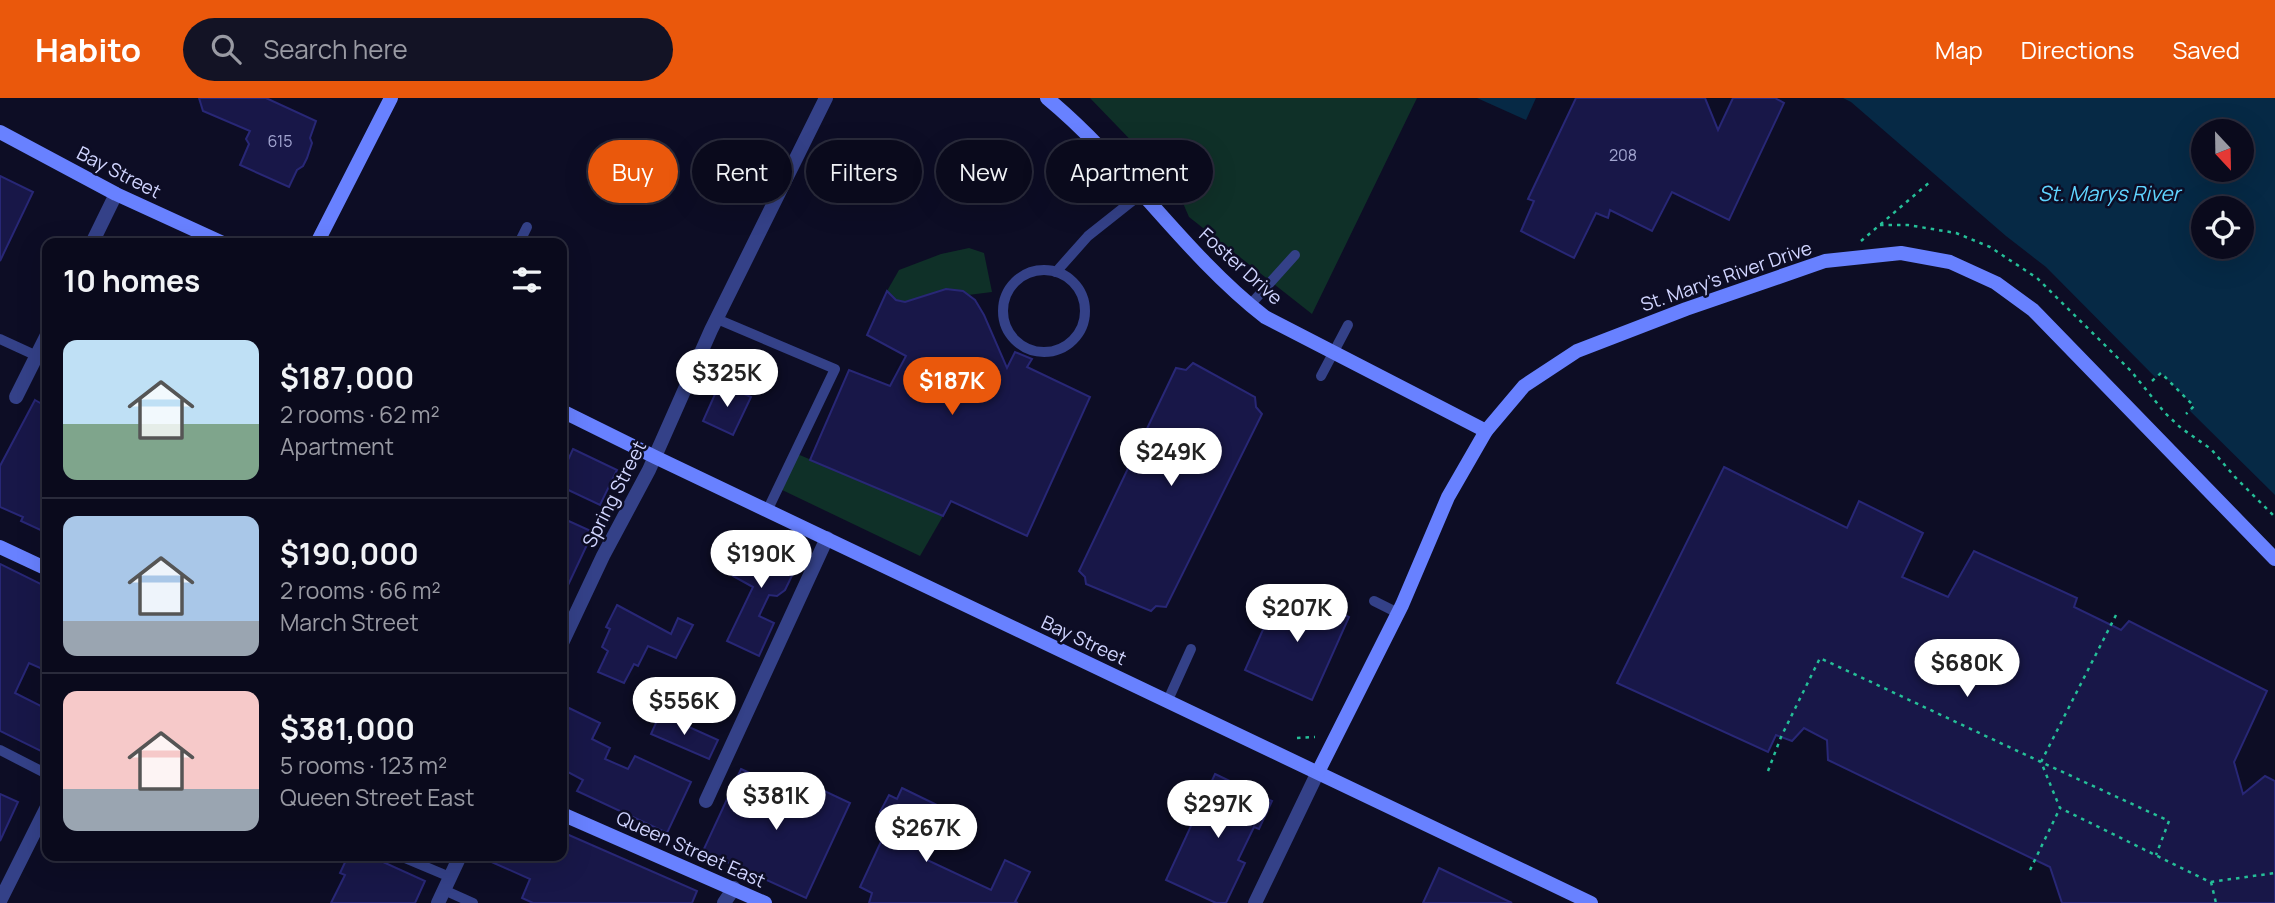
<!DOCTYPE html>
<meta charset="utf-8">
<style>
body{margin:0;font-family:Manrope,sans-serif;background:#131325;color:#f1f3f6;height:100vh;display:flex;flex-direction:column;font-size:26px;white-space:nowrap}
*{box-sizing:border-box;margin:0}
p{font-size:23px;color:#999aa3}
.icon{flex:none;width:38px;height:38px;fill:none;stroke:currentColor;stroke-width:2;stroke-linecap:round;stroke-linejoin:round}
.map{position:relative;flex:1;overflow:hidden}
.drawer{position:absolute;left:42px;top:140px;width:525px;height:623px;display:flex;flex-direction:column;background:#0a0a1c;border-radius:14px;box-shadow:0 7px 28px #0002,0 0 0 2px #2a2b3b}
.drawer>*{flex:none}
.guide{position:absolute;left:588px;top:42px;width:665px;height:63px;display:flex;gap:14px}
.needle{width:46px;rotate:158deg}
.tools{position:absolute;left:2191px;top:21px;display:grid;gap:14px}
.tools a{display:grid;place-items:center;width:63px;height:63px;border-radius:50%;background:#0a0a1c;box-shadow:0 7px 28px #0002,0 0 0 2px #2a2b3b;font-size:35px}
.price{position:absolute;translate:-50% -60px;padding:0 16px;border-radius:24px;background:#fff;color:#222;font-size:23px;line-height:46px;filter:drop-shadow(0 2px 4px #0008)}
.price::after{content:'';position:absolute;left:50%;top:42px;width:21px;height:16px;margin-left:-10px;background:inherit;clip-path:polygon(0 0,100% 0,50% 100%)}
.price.current{background:#ea580c;color:#fff}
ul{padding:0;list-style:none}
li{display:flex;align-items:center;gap:21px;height:175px;padding:0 21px}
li+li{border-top:2px solid #2a2b3b}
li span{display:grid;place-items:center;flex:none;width:196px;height:140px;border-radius:14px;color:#555}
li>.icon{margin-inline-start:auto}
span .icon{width:84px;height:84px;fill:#fffc;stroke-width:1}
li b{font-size:30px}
h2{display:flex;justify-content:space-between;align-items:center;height:84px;padding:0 21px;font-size:30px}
.chip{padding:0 24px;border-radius:32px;background:#0a0a1c;box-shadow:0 7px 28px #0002,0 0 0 2px #2a2b3b;font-size:24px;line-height:63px}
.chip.current{background:#ea580c;color:#fff}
header{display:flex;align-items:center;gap:42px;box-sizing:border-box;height:98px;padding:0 35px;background:#ea580c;color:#fff}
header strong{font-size:33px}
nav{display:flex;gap:38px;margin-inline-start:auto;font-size:24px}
.search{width:490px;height:63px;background:#131325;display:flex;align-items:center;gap:18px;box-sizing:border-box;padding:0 24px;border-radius:38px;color:#999aa3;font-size:26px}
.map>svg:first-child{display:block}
.green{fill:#0f3028}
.water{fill:#062945;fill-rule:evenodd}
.building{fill:#181748;stroke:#282776;stroke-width:2}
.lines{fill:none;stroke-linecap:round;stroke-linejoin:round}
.path{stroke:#25bf98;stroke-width:2.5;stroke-dasharray:3.5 5;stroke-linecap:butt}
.lane{stroke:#344188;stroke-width:10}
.street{stroke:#344188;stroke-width:14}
.secondary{stroke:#6881ff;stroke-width:14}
.labels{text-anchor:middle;stroke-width:5;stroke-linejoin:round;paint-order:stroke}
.number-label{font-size:16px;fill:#a3a6d1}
.street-label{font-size:19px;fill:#d1d5ff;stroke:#0d0d25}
.water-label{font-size:21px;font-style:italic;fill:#5fd4ff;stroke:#0d0d25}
</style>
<header>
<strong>Habito</strong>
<div class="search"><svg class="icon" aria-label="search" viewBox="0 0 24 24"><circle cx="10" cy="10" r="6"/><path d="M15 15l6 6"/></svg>Search here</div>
<nav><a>Map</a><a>Directions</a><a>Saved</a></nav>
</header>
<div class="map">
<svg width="2275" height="805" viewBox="0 0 2275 805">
<rect width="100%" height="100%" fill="#0d0d25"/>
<g class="green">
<path d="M1090 0H1417L1312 216 1189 119 1176 89Z"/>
<path d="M969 150 984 155 992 194 968 197C944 179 915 213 895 202 892 200 889 196 887 193L899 172 941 156Z"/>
<path d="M795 355 943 418 920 458 778 390Z"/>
</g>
<g class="water">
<path d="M1477 0H1536L1526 22Z"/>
<path d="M1843 0H2275V397L2189 312 2193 307 2161 275 2156 280 2046 169 2006 138 1851 4ZM2203 33H2242V72H2203ZM2203 110H2242V149H2203Z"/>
</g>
<g class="building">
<path d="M199 0H266L316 23 310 40 312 45 307 60 303 68 297 72 289 89 240 67 249 46 246 41 250 33 203 13Z"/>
<path d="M1576 0H1705L1718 32 1733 0H1775L1784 5 1729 122 1672 94 1652 133 1610 112 1608 120 1596 115 1574 160 1521 133 1534 103 1528 101Z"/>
<path d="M0 78 33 94 0 163Z"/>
<path d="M946 191 963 193 975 202 984 217 1007 270 1015 254 1032 261 1027 269 1090 299 1027 438 951 403 943 418 810 362 849 272 890 288 906 258 867 237 887 193 896 202 905 204Z"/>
<path d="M1193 265 1255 299 1256 309 1262 316 1166 509 1156 508 1151 513 1086 486 1085 479 1079 473 1176 270 1186 272Z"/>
<path d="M720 285 751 299 733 337 703 323Z"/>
<path d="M35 302 47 309V435L21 423 23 419 0 409V368Z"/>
<path d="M573 351 617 372 600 407 562 389V375Z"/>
<path d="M1724 369 1847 430 1859 403 1923 435 1902 479 1948 499 1974 453 2077 500 2074 509 2111 527 2121 532 2129 523 2267 593 2234 664 2243 696 2265 678 2275 683V805H2062L2050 769 1828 662 1827 642 1804 630 1792 643 1776 637 1768 654 1617 585Z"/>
<path d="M562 420 593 434 562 500Z"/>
<path d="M753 436 801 459 785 492 777 498 769 497 759 518 774 525 759 558 727 543 753 489 733 478Z"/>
<path d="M0 466 47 489V573L29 565 15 595 47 611V656L0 633Z"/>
<path d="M1282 489 1349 519 1312 602 1245 572Z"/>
<path d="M617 507 671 536 678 520 693 527 676 560 648 548 638 568 634 566 624 585 598 574 608 553 602 549 610 531 606 529Z"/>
<path d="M569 610 600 625 592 641 610 650 605 661 628 671 635 658 691 684 667 735 577 693 583 682 562 671V624Z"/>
<path d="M660 616 718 642 709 661 651 636Z"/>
<path d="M741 671 808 702 814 688 850 705 806 800 703 753Z"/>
<path d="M1215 676 1272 703 1259 731 1254 729 1238 762 1245 765 1226 805H1216L1166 782Z"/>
<path d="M902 690 937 707 927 726 939 732 925 761 991 792 1005 762 1030 774 1015 804 1018 805H869L872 795 860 789 892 720 880 714 889 697 897 701Z"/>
<path d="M0 696 18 704 0 743Z"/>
<path d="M562 734 697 793 692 805H533L522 800 530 781 478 758H562Z"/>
<path d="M348 758H370L425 783 415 805H331L345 777 340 775Z"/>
<path d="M1439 770 1512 805H1423Z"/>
</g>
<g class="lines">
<g class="path">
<path d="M1880 127H1908L1956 135 1990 149 2037 180 2131 273 2165 315 2181 330 2211 351 2235 379 2275 419"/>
<path d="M1861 143 1931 83"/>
<path d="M2152 283 2161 275 2194 308 2186 316"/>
<path d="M2116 517 2041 664 2169 723 2156 757"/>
<path d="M1297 640 1315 639"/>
<path d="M1768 673 1781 639 1820 560 2041 664 2060 710 2210 784 2275 775"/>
<path d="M2030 772 2060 710"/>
<path d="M2211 784 2216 805"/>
</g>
<g class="lane">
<path d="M519 145 527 129"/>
<circle cx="1044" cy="213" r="41"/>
<path d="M1056 174 1088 138 1141 96"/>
<path d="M1250 207 1295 157"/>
<path d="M717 221 835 271 768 411"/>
<path d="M0 241 37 258"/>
<path d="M1321 278 1348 227"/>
<path d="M1374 503 1398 515"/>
<path d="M1168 602 1191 551"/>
<path d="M0 652 47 676"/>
<path d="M400 758 450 779"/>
<path d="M444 792 473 805"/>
</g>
<g class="street">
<path d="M92 145 116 96"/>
<path d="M16 299 47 237"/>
<path d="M562 545 603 458 649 372 711 232 826 0"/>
<path d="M706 703 827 440"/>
<path d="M0 803 47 709"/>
<path d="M438 805 460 758"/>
<path d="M724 805 734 790"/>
<path d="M1255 805 1318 674"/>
</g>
<g class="secondary">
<path d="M1047 0C1127 66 1183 155 1265 219L1486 333"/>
<path d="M0 34 116 96 223 145"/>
<path d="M317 145 391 0"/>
<path d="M562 313 655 359 1591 805"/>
<path d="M0 449 47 471"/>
<path d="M1318 674 1402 507 1448 399 1486 333 1524 288 1577 253 1686 211 1825 163 1901 155 1950 164 1996 185 2033 212 2275 461"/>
<path d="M562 716 765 805"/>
</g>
</g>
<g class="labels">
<g class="number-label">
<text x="280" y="49">615</text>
<text x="1623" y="63">208</text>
</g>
<g class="street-label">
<text transform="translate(119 74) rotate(27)" y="7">Bay Street</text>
<text transform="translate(1241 168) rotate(42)" y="7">Foster Drive</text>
<text transform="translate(1726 178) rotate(-19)" y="7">St. Mary's River Drive</text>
<text transform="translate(614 396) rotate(-63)" y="7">Spring Street</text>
<text transform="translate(1084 542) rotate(25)" y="7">Bay Street</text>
<text transform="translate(691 751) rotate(24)" y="7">Queen Street East</text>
</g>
<g class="water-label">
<text x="2109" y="103">St. Marys River</text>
</g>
</g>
</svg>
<div class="tools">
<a><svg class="needle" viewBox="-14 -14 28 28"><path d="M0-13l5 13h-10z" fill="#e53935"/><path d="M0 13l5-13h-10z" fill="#999aa3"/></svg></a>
<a><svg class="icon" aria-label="locate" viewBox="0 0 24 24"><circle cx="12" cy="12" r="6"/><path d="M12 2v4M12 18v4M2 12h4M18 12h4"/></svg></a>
</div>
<b class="price" style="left:727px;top:311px">$325K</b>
<b class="price current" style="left:952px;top:319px">$187K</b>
<b class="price" style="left:1171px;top:390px">$249K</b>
<b class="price" style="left:761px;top:492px">$190K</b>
<b class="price" style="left:1297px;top:546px">$207K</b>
<b class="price" style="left:1967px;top:601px">$680K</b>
<b class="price" style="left:684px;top:639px">$556K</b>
<b class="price" style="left:776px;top:734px">$381K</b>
<b class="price" style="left:1218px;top:742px">$297K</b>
<b class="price" style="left:926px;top:766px">$267K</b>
<div class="guide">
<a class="chip current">Buy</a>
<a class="chip">Rent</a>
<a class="chip">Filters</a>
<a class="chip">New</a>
<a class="chip">Apartment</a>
</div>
<section class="drawer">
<h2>10 homes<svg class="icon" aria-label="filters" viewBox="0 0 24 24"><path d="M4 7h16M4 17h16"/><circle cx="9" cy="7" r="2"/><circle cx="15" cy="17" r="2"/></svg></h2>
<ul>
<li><span style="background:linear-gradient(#bfe0f5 60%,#7fa58c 0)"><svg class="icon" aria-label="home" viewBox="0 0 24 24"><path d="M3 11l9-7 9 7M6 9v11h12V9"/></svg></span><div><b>$187,000</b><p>2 rooms · 62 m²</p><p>Apartment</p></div></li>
<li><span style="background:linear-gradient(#a9c7e8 75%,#9aa5b1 0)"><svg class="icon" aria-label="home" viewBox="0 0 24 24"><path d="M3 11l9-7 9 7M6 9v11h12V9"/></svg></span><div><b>$190,000</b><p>2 rooms · 66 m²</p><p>March Street</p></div></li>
<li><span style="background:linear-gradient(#f6c9c9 70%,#9aa5b1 0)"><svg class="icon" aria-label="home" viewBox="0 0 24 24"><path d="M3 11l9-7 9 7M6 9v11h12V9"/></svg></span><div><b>$381,000</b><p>5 rooms · 123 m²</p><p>Queen Street East</p></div></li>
</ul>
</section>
</div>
